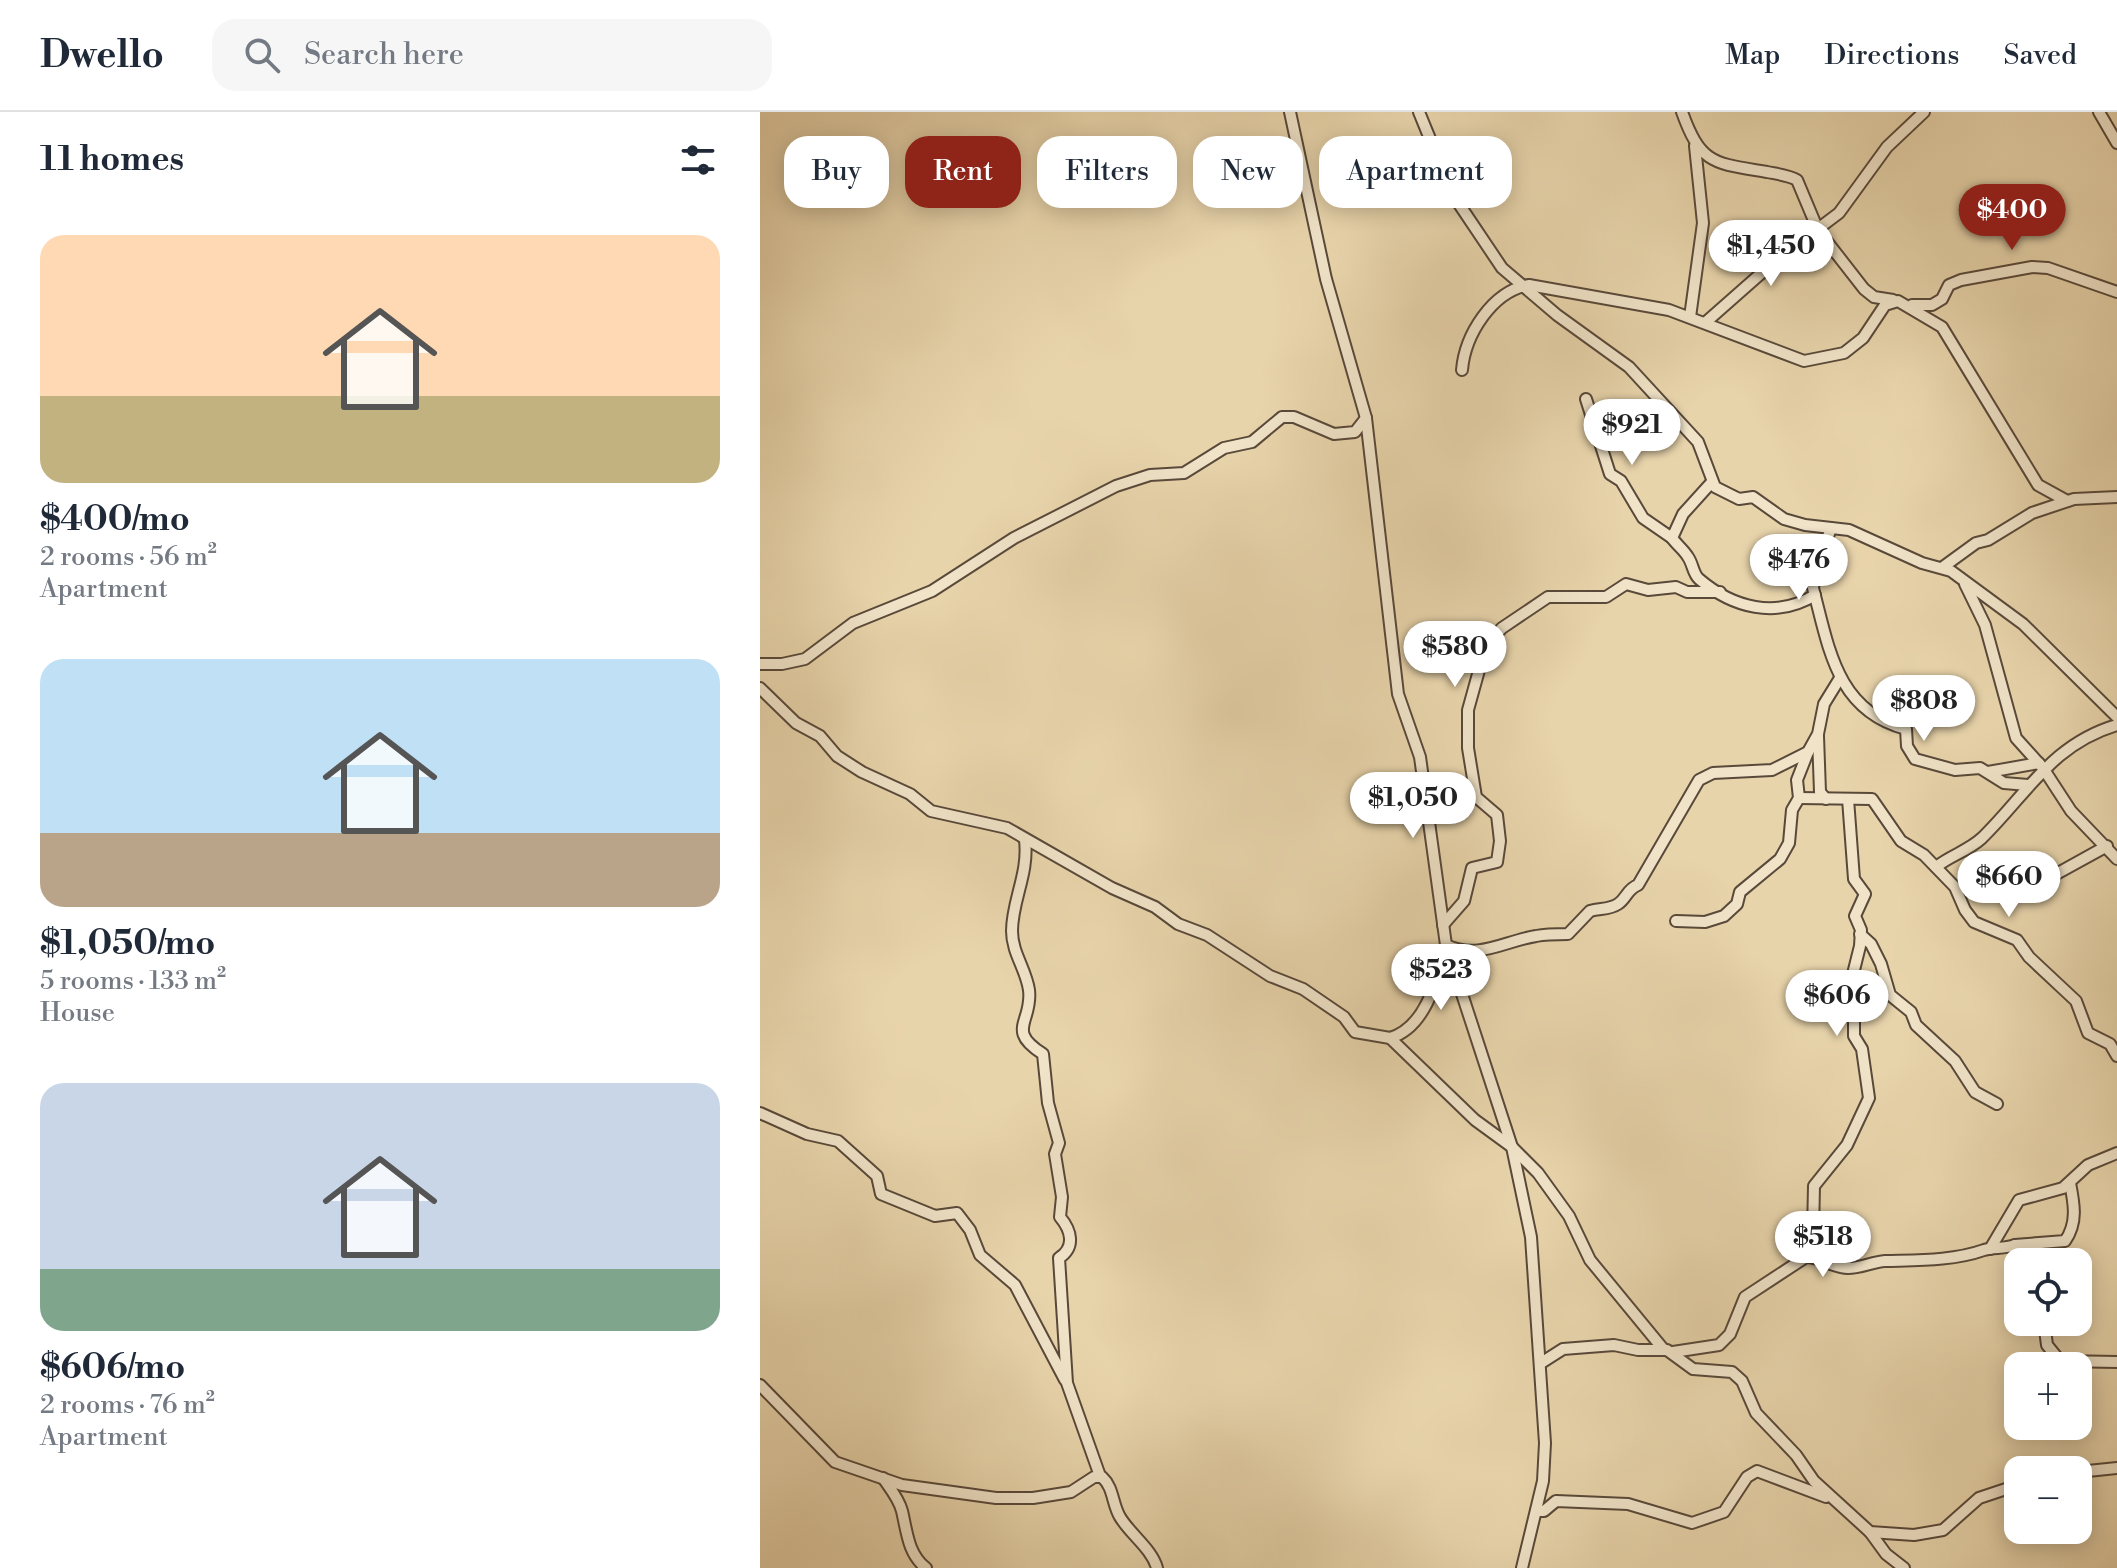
<!DOCTYPE html>
<meta charset="utf-8">
<style>
body{margin:0;font-family:"Libre Bodoni",serif;background:#f6f6f7;color:#1f2937;height:100vh;display:flex;flex-direction:column;font-size:30px;white-space:nowrap}
*{box-sizing:border-box;margin:0}
p{font-size:26px;color:#747a83}
.icon{flex:none;width:44px;height:44px;fill:none;stroke:currentColor;stroke-width:2;stroke-linecap:round;stroke-linejoin:round}
.map{position:relative;flex:1;overflow:hidden}
.sheet{display:flex;flex-direction:column;background:#fff;width:760px}
.sheet>*{flex:none}
.banner{position:absolute;left:24px;top:24px;width:760px;height:72px;display:flex;gap:16px}
.buttons{position:absolute;left:1244px;top:1136px;display:grid;gap:16px}
.buttons a{display:grid;place-items:center;width:88px;height:88px;border-radius:16px;background:#fff;box-shadow:0 4px 20px #0003;font-size:40px}
.price{position:absolute;translate:-50% -68px;padding:0 18px;border-radius:28px;background:#fff;color:#222;font-size:26px;line-height:52px;filter:drop-shadow(0 2px 4px #0008)}
.price::after{content:'';position:absolute;left:50%;top:48px;width:24px;height:18px;margin-left:-12px;background:inherit;clip-path:polygon(0 0,100% 0,50% 100%)}
.price.on{background:#8f2418;color:#fff}
ul{padding:0;list-style:none}
li{display:grid;align-content:center;gap:16px;height:424px;padding:0 40px}
li span{display:grid;place-items:center;height:248px;border-radius:24px;color:#555}
li>.icon{margin-inline-start:auto}
span .icon{width:144px;height:144px;fill:#fffc;stroke-width:1}
li b{font-size:34px}
h2{display:flex;justify-content:space-between;align-items:center;height:96px;padding:0 40px;font-size:34px}
.chip{padding:0 28px;border-radius:24px;background:#fff;box-shadow:0 4px 20px #0003;font-size:28px;line-height:72px}
.chip.on{background:#8f2418;color:#fff}
header{display:flex;align-items:center;gap:48px;box-sizing:border-box;height:112px;padding:0 40px;background:#fff;border-bottom:2px solid #e0e1e3}
header strong{font-size:38px}
nav{display:flex;gap:44px;margin-inline-start:auto;font-size:28px}
.search{width:560px;height:72px;background:#f6f6f7;display:flex;align-items:center;gap:20px;box-sizing:border-box;padding:0 28px;border-radius:24px;color:#747a83;font-size:30px}
main{display:flex;flex:1;min-height:0}
.map>svg:first-child{display:block}
.lines{fill:none;stroke-linecap:round;stroke-linejoin:round}
.minor-casing{stroke:#59493a;stroke-width:14}
.minor{stroke:#f0e3c8;stroke-width:10}
</style>
<header>
<strong>Dwello</strong>
<div class="search"><svg class="icon" aria-label="search" viewBox="0 0 24 24"><circle cx="10" cy="10" r="6"/><path d="M15 15l6 6"/></svg>Search here</div>
<nav><a>Map</a><a>Directions</a><a>Saved</a></nav>
</header>
<main>
<section class="sheet">
<h2>11 homes<svg class="icon" aria-label="filters" viewBox="0 0 24 24"><path d="M4 7h16M4 17h16"/><circle cx="9" cy="7" r="2"/><circle cx="15" cy="17" r="2"/></svg></h2>
<ul>
<li><span style="background:linear-gradient(#ffd9b3 65%,#c2b280 0)"><svg class="icon" aria-label="home" viewBox="0 0 24 24"><path d="M3 11l9-7 9 7M6 9v11h12V9"/></svg></span><div><b>$400/mo</b><p>2 rooms · 56 m²</p><p>Apartment</p></div></li>
<li><span style="background:linear-gradient(#bfe0f5 70%,#b9a48a 0)"><svg class="icon" aria-label="home" viewBox="0 0 24 24"><path d="M3 11l9-7 9 7M6 9v11h12V9"/></svg></span><div><b>$1,050/mo</b><p>5 rooms · 133 m²</p><p>House</p></div></li>
<li><span style="background:linear-gradient(#c9d6e8 75%,#7fa58c 0)"><svg class="icon" aria-label="home" viewBox="0 0 24 24"><path d="M3 11l9-7 9 7M6 9v11h12V9"/></svg></span><div><b>$606/mo</b><p>2 rooms · 76 m²</p><p>Apartment</p></div></li>
</ul>
</section>
<div class="map">
<svg width="1357" height="1456" viewBox="0 0 1357 1456">
<rect width="100%" height="100%" fill="#e8d4ab"/>
<filter id="stains"><feTurbulence type="fractalNoise" baseFrequency=".0025" numOctaves="4"/><feColorMatrix values="0 0 0 0 .2 0 0 0 0 .09 0 0 0 0 .02 0 0 0 .5 -.17"/></filter>
<radialGradient id="worn" r=".72"><stop offset=".6" stop-color="#630" stop-opacity="0"/><stop offset="1" stop-color="#630" stop-opacity=".3"/></radialGradient>
<g class="lines">
<g class="minor-casing">
<g id="minor">
<path d="M530 0 566 167 606 306 638 582 660 645 686 833 752 1035 771 1125 785 1331 783 1369 762 1456"/>
<path d="M659 0 693 83 742 156 797 203 869 255 938 330 955 375 979 387 993 385 1024 407 1045 413 1089 418 1162 451 1191 459 1263 512 1357 605"/>
<path d="M922 0C941 53 954 51 1007 60 1017 62 1028 63 1037 68L1058 118 1104 177 1114 185 1133 188"/>
<path d="M1339 0 1357 31"/>
<path d="M1152 193H1172L1182 187 1189 173 1201 168 1272 155 1288 156 1357 180"/>
<path d="M930 205 943 111 935 34"/>
<path d="M946 210 1014 150 1079 101 1127 35 1164 0"/>
<path d="M702 258C705 223 732 179 769 173L909 198 1044 249 1084 241 1103 226 1125 193 1138 189 1182 215 1278 373 1307 389"/>
<path d="M826 287 850 362 861 369 883 406 912 426"/>
<path d="M951 371 923 402 912 426C916 432 924 438 928 445 933 452 933 462 939 467 973 496 1016 507 1055 483"/>
<path d="M1071 416 1055 462 1053 476C1069 537 1077 599 1146 617L1147 634 1155 647 1195 658 1220 656 1244 671 1268 673"/>
<path d="M1183 455 1216 431 1228 428 1272 401 1314 387 1357 385"/>
<path d="M1205 472 1225 513 1256 626 1283 656 1311 699 1357 747"/>
<path d="M0 552H22L45 547 93 511 172 479 254 426 356 374 390 363 424 361 464 336 492 330 522 305H534L574 322 595 320 606 306"/>
<path d="M0 576 36 611 60 624 77 644 102 660 150 682 171 699 247 716 352 776 395 795 418 812 447 823 510 864 543 877 584 905 595 920 630 926 715 1008 752 1035 778 1061 809 1104 830 1148 904 1238"/>
<path d="M1058 624 1060 680 1066 687"/>
<path d="M1228 660 1279 651"/>
<path d="M1039 686 1112 687 1141 729 1164 743 1195 775 1205 798 1214 810 1257 828 1269 845 1316 889 1328 921 1350 932 1357 944"/>
<path d="M265 728C269 762 252 788 252 819 252 841 266 857 269 878 273 910 245 918 283 942L288 991 299 1031 295 1042 302 1085 300 1105C311 1118 316 1135 299 1146L307 1271 340 1364"/>
<path d="M1176 755C1191 743 1208 739 1222 726 1267 682 1292 632 1357 613"/>
<path d="M1260 782 1347 734"/>
<path d="M916 809 945 810 964 804 977 792 980 780 1020 747 1029 731 1032 698 1039 686 1037 668 1048 640"/>
<path d="M683 813 704 789 712 756 737 750 740 729 737 703 716 685 708 636V598L726 533 742 516 788 485H846L866 472 888 478 916 475 927 480H960"/>
<path d="M1100 822 1111 832 1121 852 1130 883 1151 900 1156 913 1195 949 1215 980 1237 992"/>
<path d="M630 926C667 915 677 866 686 833 719 848 744 829 776 824 786 822 798 822 808 822L830 799C840 796 849 798 858 792 867 786 867 777 878 773L939 668 953 661 1012 658 1048 640 1058 622 1064 592 1080 566"/>
<path d="M0 1001 47 1022 78 1029 117 1064 121 1082 175 1104 197 1101 210 1118 220 1143 255 1173 305 1268"/>
<path d="M1255 1133 1305 1129C1318 1111 1314 1091 1310 1071"/>
<path d="M1230 1137 1259 1088 1303 1076 1328 1053 1357 1041"/>
<path d="M1046 1145 1053 1121 1054 1074 1087 1033 1109 986 1102 937 1094 924V907L1086 890 1100 834 1101 818 1095 804 1105 782 1094 767 1088 687"/>
<path d="M1284 1210 1287 1233 1300 1249 1357 1250"/>
<path d="M913 1240 959 1233 970 1222 985 1185 1046 1145C1061 1145 1073 1156 1088 1156 1101 1156 1112 1150 1125 1149 1157 1148 1193 1149 1224 1138 1234 1135 1244 1137 1255 1133L1258 1166"/>
<path d="M781 1251 803 1237 854 1233 878 1238H907L933 1257 972 1260 982 1269 996 1301 1036 1343 1054 1369 1110 1420 1154 1423 1183 1418 1219 1386 1258 1373"/>
<path d="M0 1273 75 1350 142 1373 236 1386H273L311 1380 334 1365H342C354 1376 352 1392 360 1405 370 1422 392 1437 397 1456"/>
<path d="M1318 1360 1357 1356"/>
<path d="M123 1366C130 1376 139 1387 142 1399 147 1420 148 1442 166 1456"/>
<path d="M776 1399H784L796 1389 868 1392 932 1411 964 1400 987 1365 997 1359 1066 1385"/>
<path d="M1110 1420 1126 1442 1144 1456"/>
</g>
</g>
<use href="#minor" class="minor"/>
</g>
<rect width="100%" height="100%" filter="url(#stains)"/>
<rect width="100%" height="100%" fill="url(#worn)"/>
</svg>
<div class="buttons">
<a><svg class="icon" aria-label="locate" viewBox="0 0 24 24"><circle cx="12" cy="12" r="6"/><path d="M12 2v4M12 18v4M2 12h4M18 12h4"/></svg></a>
<a>+</a>
<a>−</a>
</div>
<b class="price on" style="left:1252px;top:140px">$400</b>
<b class="price" style="left:1011px;top:176px">$1,450</b>
<b class="price" style="left:872px;top:355px">$921</b>
<b class="price" style="left:1039px;top:490px">$476</b>
<b class="price" style="left:695px;top:577px">$580</b>
<b class="price" style="left:1164px;top:631px">$808</b>
<b class="price" style="left:653px;top:728px">$1,050</b>
<b class="price" style="left:1249px;top:807px">$660</b>
<b class="price" style="left:681px;top:900px">$523</b>
<b class="price" style="left:1077px;top:926px">$606</b>
<b class="price" style="left:1063px;top:1167px">$518</b>
<div class="banner">
<a class="chip">Buy</a>
<a class="chip on">Rent</a>
<a class="chip">Filters</a>
<a class="chip">New</a>
<a class="chip">Apartment</a>
</div>
</div>
</main>
